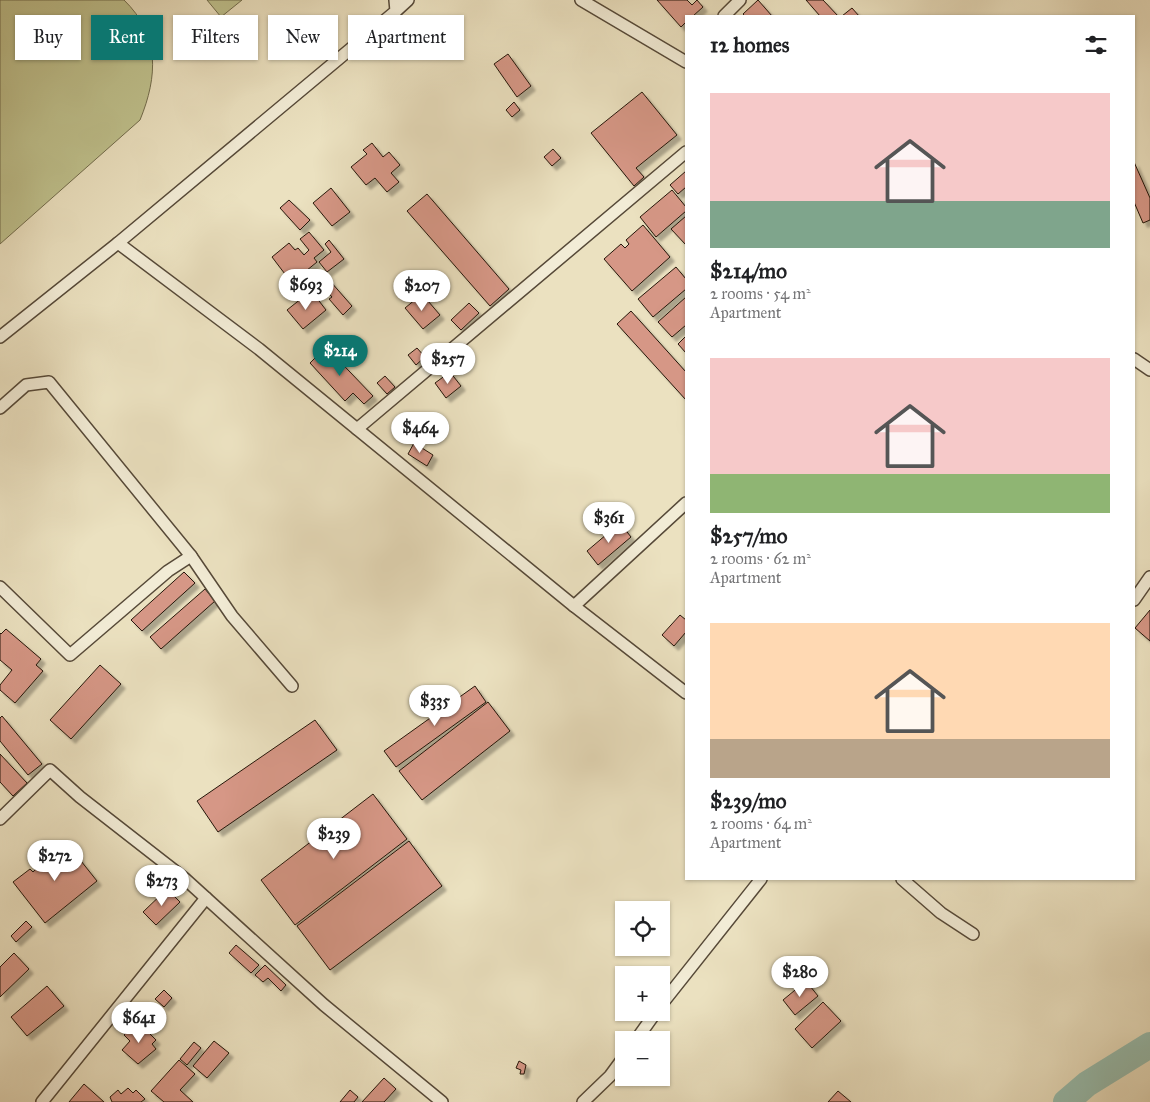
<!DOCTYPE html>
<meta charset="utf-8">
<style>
body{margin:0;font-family:"IM FELL Great Primer",serif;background:#f2f2f2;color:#202124;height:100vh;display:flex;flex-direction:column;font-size:19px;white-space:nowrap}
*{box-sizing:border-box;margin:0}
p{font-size:16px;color:#757577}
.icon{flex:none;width:28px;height:28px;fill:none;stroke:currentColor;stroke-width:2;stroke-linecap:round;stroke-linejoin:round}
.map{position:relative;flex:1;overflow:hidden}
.drawer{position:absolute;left:685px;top:15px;width:450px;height:865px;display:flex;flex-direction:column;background:#fff;border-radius:0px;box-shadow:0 1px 4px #0004}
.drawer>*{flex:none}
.top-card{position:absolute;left:15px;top:15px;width:475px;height:45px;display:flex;gap:10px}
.fabs{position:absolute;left:615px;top:901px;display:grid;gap:10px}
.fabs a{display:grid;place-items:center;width:55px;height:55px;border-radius:0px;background:#fff;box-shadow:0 1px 4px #0004;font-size:25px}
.price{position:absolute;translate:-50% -42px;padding:0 11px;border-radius:18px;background:#fff;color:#222;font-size:16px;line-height:32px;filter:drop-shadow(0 1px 2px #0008)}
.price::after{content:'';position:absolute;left:50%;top:30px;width:15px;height:11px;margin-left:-8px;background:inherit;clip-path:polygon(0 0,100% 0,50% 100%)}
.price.current{background:#0f766e;color:#fff}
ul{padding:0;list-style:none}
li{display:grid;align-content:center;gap:10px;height:265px;padding:0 25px}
li span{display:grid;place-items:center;height:155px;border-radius:0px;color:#555}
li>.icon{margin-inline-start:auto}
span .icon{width:90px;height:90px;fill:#fffc;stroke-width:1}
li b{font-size:21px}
h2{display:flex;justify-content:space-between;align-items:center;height:60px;padding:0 25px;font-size:21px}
.pill{padding:0 18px;border-radius:0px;background:#fff;box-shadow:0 1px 4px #0004;font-size:18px;line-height:45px}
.pill.current{background:#0f766e;color:#fff}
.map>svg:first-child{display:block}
.green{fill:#bfc18d;stroke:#726c4c}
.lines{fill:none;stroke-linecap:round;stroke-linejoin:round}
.river{stroke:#98beaf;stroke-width:26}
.building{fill:#d69786;stroke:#25160a;filter:url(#shadow)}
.street-casing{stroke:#564938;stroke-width:14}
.street{stroke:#f2ecd6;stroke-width:11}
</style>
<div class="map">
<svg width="1150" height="1102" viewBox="0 0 1150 1102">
<defs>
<filter id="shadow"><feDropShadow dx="4.5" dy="4.5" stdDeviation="1" flood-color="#0004"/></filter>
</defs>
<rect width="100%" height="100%" fill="#ebe1c0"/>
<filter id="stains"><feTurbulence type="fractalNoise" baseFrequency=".004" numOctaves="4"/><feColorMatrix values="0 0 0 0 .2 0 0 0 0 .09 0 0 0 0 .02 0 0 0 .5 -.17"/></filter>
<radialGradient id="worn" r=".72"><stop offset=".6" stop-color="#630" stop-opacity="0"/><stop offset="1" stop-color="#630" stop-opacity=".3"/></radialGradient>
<g class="green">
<path d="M0 0H124C160 35 158 76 140 120L0 244Z"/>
<path d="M207 0H242L221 17Z"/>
</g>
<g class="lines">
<path class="river" d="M1066 1102 1087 1084 1150 1045"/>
</g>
<g class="building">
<path d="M657 0H687L692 5 697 0 703 7 693 16H686V22L681 27Z"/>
<path d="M758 0 772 16H745L743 14Z"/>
<path d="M806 0H823L838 16H820Z"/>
<path d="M852 8 859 16H842Z"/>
<path d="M508 54 531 86 517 97 494 64Z"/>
<path d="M642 92 677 135 636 168 644 177 634 186 591 133Z"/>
<path d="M514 102 520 110 512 117 506 110Z"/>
<path d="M372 143 383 157 389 152 400 165 391 173 399 182 387 192 375 178 366 185 351 167 367 154 363 150Z"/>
<path d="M553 149 561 158 552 166 544 157Z"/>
<path d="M1134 162 1150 198V220L1143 223 1134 202Z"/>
<path d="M686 171V187L678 194 670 185Z"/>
<path d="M331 188 350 212 332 226 313 203Z"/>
<path d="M672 190 686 207V211L656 237 640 217Z"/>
<path d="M427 194 509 289 490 306 407 211Z"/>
<path d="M289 200 310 220 300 230 280 208Z"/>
<path d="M686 216V245L671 229Z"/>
<path d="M643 225 670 257 632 291 604 259 621 244 625 248 629 244 626 240Z"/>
<path d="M309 232 324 250 314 258 317 262 301 275 298 270 288 278 272 257 289 243 295 250 298 248 304 255 309 250 300 239Z"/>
<path d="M329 240 344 259 327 272 319 262 331 252 325 244Z"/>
<path d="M676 267 686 279V289L653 317 638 299Z"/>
<path d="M323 273 352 306 343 315 329 299 332 297 316 279Z"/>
<path d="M307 294 311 300 316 297 326 310 303 329 287 310Z"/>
<path d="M422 294 440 315 423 329 405 308Z"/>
<path d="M686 297V325L672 337 658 322Z"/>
<path d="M469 303 479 313 461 330 451 320Z"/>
<path d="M631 311 686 372V400L617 324Z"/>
<path d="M686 336V353L678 344Z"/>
<path d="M326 347 373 396 364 404 353 393 345 401 310 363Z"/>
<path d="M417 348 425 357 416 365 408 355Z"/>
<path d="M450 372 461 386 446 398 435 383Z"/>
<path d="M385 376 395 387 387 394 377 383Z"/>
<path d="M414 443 433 455 427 466 408 454Z"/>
<path d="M620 523 631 537 598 565 587 551Z"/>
<path d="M184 572 195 583 142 631 131 620Z"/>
<path d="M205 589 215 601 161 649 150 637Z"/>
<path d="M1150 610V641L1135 628Z"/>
<path d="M680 615 686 620V632L674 646 662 635Z"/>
<path d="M6 629 41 659 36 665 43 671 15 703 0 690V685L12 670 0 660V633L1 634Z"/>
<path d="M100 665 121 684 71 739 50 720Z"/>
<path d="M475 686 486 702 396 767 384 751Z"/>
<path d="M488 702 510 731 422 800 399 771Z"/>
<path d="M2 716 42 764 28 775 0 741V718Z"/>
<path d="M315 720 337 750 218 832 197 801Z"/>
<path d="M0 754 27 783 13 796 0 782Z"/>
<path d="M373 794 407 839 295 925 261 880Z"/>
<path d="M65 841 97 881 45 923 13 882 30 869 33 872 36 869 32 865 43 856 47 861 50 858 48 855Z"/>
<path d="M409 841 442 886 330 970 297 926Z"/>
<path d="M167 889 180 902 156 925 143 912Z"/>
<path d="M26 921 32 927 16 942 11 936Z"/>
<path d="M236 945 259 965 251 973 229 953Z"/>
<path d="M14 953 29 969 0 997V967Z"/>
<path d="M265 965 286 985 281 991 268 978 263 982 255 975Z"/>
<path d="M806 981 818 996 795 1015 783 1000Z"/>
<path d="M47 986 64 1006 27 1036 11 1017Z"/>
<path d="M164 990 172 998 164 1007 155 999Z"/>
<path d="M823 1002 841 1021 812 1048 795 1029Z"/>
<path d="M134 1024 139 1029 142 1026 156 1040 152 1044 156 1049 138 1064 122 1050 130 1041 124 1035Z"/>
<path d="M214 1041 229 1053 207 1078 193 1066Z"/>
<path d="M194 1042 201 1048 187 1065 180 1059Z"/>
<path d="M179 1060 195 1074 180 1090 193 1102H164L151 1091Z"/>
<path d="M519 1061 526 1065 524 1074H520L521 1070 516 1068Z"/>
<path d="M384 1078 396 1089 384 1102H362Z"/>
<path d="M84 1084 104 1102H69Z"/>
<path d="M128 1088 133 1093 136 1090 145 1099 141 1102H112L110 1097 118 1090 121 1094Z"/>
<path d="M350 1090 358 1097 354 1102H340Z"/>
<path d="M838 1091 851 1102H828Z"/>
</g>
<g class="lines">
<g class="street-casing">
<g id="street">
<path d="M581 0 686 62"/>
<path d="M396 11 408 0"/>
<path d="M724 16 740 0"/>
<path d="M118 243 259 349 574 606 686 693"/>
<path d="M0 337 118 243 396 11 395 0"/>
<path d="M1134 359 1150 370"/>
<path d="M0 408 26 385 49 382 191 556"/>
<path d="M357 429 686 152"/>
<path d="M0 587 70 655 168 571 191 556 232 616 292 686"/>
<path d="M1134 600 1150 577"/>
<path d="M574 606 686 503"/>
<path d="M0 819 50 770 80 797 184 878 324 1005 442 1102"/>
<path d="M902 879 941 913 973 934"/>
<path d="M661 1005 761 879"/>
<path d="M636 1040 656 1012"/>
<path d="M42 1102 206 898"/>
<path d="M583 1102 610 1076 624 1057"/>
</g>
</g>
<use href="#street" class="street"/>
</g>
<rect width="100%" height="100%" filter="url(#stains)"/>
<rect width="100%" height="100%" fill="url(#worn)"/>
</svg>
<div class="fabs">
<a><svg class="icon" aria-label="locate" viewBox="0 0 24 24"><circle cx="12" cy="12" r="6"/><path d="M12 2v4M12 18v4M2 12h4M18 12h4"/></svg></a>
<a>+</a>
<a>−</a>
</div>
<b class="price" style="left:306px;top:311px">$693</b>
<b class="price" style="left:422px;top:312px">$207</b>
<b class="price current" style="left:340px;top:377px">$214</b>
<b class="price" style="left:448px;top:385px">$257</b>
<b class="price" style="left:420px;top:454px">$464</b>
<b class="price" style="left:609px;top:544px">$361</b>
<b class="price" style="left:435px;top:727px">$335</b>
<b class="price" style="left:334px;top:860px">$239</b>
<b class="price" style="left:55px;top:882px">$272</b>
<b class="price" style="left:162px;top:907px">$273</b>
<b class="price" style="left:800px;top:998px">$280</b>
<b class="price" style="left:139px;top:1044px">$641</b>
<div class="top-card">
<a class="pill">Buy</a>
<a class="pill current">Rent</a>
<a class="pill">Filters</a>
<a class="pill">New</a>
<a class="pill">Apartment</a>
</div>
<section class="drawer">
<h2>12 homes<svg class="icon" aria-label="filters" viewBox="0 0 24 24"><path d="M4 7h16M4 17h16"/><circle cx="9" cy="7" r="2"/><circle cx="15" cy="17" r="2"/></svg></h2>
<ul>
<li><span style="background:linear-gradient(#f6c9c9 70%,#7fa58c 0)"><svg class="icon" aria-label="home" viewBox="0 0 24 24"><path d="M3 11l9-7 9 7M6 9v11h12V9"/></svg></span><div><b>$214/mo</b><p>2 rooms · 54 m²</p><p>Apartment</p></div></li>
<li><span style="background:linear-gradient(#f6c9c9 75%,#8fb573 0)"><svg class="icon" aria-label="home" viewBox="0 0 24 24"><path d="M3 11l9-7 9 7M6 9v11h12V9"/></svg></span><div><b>$257/mo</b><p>2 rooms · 62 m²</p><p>Apartment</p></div></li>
<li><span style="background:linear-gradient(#ffd9b3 75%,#b9a48a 0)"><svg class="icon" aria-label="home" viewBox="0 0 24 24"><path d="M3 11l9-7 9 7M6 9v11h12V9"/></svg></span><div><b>$239/mo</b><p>2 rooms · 64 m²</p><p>Apartment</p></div></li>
</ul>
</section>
</div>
